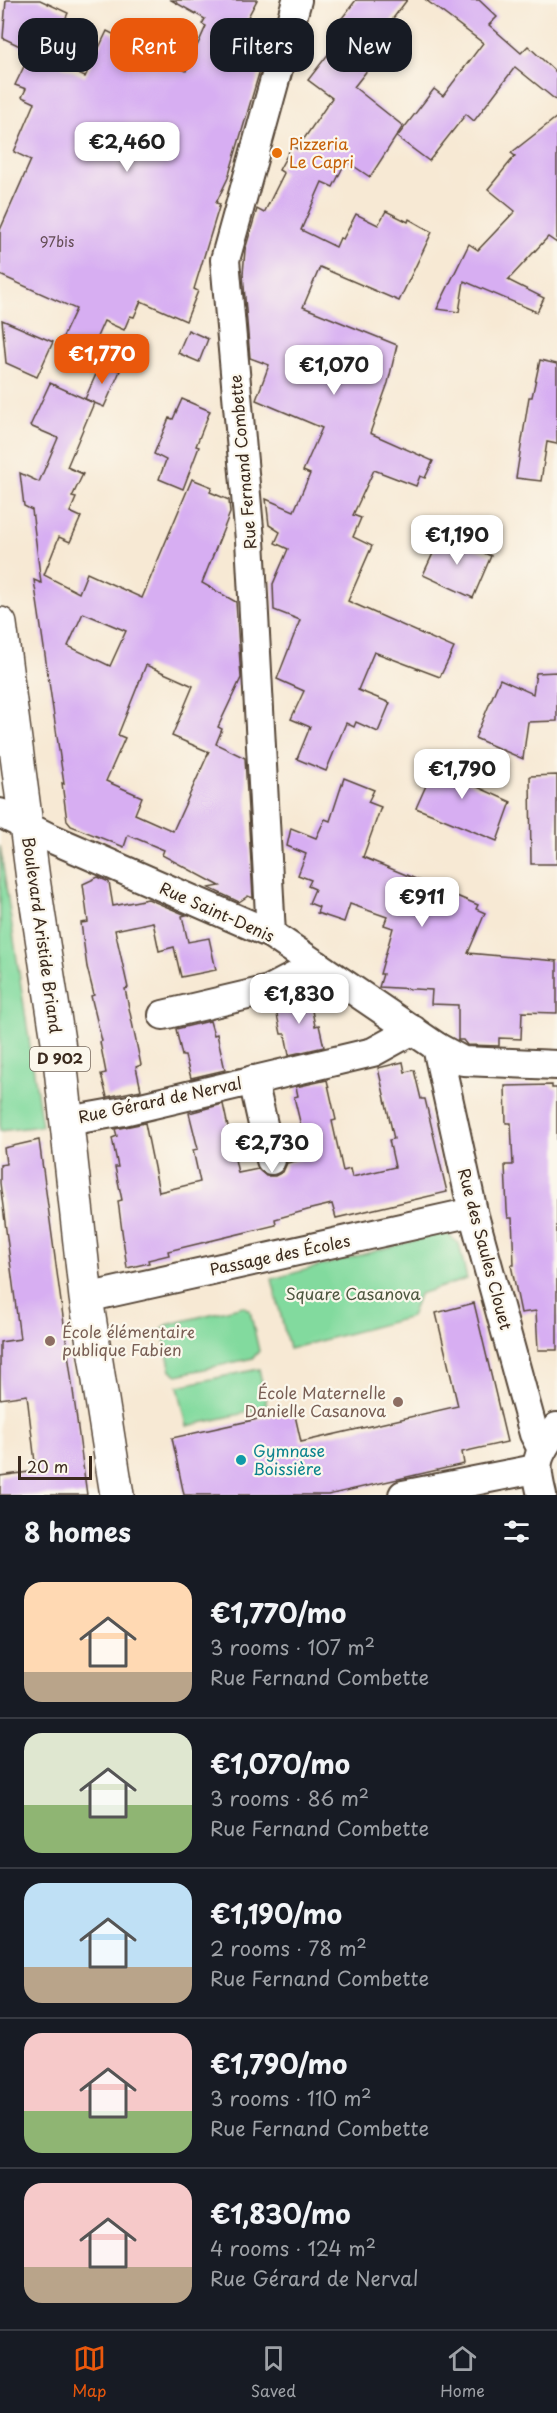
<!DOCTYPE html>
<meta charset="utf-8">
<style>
body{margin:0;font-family:"Playpen Sans",sans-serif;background:#242831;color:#f1f3f6;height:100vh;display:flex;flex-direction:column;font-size:22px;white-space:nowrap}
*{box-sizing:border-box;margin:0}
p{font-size:20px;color:#9ea1a6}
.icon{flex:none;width:33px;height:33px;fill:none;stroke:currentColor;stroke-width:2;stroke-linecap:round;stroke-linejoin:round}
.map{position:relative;height:1495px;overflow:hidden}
.details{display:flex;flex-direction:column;background:#171b24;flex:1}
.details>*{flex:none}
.top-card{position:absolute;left:18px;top:18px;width:522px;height:54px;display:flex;gap:12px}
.scale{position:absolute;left:18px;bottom:15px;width:74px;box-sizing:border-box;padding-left:6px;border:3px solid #3b2a1e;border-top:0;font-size:16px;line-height:21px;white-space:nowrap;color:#3b2a1e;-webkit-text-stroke:4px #fbf7ec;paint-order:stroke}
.price{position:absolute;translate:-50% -51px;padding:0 14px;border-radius:12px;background:#fff;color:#222;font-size:20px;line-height:39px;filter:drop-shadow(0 2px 3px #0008)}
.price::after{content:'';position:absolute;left:50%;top:36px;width:18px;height:14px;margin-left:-9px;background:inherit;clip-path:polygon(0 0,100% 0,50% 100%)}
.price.on{background:#ea580c;color:#fff}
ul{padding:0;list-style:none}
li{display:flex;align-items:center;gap:18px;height:150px;padding:0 24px}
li+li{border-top:2px solid #363941}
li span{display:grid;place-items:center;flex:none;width:168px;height:120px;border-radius:18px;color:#555}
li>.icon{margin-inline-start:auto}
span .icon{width:72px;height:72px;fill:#fffc;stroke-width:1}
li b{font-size:26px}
h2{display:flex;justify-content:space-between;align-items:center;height:72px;padding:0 24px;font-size:26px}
.pill{padding:0 21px;border-radius:18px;background:#171b24;box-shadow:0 3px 9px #0003;font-size:21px;line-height:54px}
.pill.on{background:#ea580c;color:#fff}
.tab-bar{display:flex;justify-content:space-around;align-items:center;height:84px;border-top:2px solid #363941;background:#171b24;font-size:16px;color:#9ea1a6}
.tab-bar a{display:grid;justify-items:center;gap:3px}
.tab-bar .on{color:#ea580c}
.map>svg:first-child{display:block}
.green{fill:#82da9e;stroke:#5e825e;stroke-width:1.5}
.building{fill:#d7aef2;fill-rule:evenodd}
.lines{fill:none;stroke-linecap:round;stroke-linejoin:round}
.minor-casing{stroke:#574739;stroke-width:32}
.primary-casing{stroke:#574739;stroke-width:36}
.minor{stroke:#fff;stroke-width:28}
.primary{stroke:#fff;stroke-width:33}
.food-dot{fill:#e8710a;stroke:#fbf7ec;stroke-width:2}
.education-dot{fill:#8d6e63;stroke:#fbf7ec;stroke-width:2}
.culture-dot{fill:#0f9aa8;stroke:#fbf7ec;stroke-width:2}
.labels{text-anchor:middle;stroke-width:4.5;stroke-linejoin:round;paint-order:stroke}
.number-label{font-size:14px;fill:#624b53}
.shield{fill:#fbf7ec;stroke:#75685c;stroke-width:1.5}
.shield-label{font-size:15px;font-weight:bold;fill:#3b2a1e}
.food-label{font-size:16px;fill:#c56008;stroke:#fbf7ec;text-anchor:start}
.street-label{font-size:16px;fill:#3b2a1e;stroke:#fbf7ec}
.park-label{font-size:16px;fill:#4d563e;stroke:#fbf7ec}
.education-label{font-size:16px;fill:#785e54;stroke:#fbf7ec;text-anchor:start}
.culture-label{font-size:16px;fill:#0d838f;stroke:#fbf7ec;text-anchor:start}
</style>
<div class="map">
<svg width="557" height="1495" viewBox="0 0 557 1495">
<rect width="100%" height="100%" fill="#fbf7ec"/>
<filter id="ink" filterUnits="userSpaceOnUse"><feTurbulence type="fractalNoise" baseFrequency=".0167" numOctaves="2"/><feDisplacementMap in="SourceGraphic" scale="12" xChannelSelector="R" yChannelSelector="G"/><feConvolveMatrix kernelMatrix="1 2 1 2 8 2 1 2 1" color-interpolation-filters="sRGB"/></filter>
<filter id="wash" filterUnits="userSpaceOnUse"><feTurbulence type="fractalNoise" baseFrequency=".008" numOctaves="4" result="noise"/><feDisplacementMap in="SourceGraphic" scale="24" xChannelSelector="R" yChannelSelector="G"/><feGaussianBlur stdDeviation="1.35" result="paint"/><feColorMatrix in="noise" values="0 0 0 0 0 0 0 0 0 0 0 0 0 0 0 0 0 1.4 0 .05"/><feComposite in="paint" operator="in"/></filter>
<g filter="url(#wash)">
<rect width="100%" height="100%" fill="#f7e9d4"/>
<g class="green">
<path d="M0 846 42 1126 0 1131Z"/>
<path d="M445 1232 459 1244 467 1279 419 1294 411 1317 289 1349 272 1279Z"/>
<path d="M243 1306 250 1311 259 1351 253 1358 177 1375 171 1371 162 1330 167 1325Z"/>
<path d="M259 1369 267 1408 187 1426 178 1386Z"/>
</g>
<g id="blocks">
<g class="building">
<path d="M6 0H40L68 13 47 59 3 38Z"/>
<path d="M171 0H257L234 43 263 60 228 178 216 203 220 204 194 289 198 291 186 321 141 301 134 317 130 316 124 330 104 321 88 357 59 345 76 309 0 275V230L31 160 14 152 35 103 22 97 26 89 15 85 31 52 85 77 107 31 186 71 206 26 202 24 205 19Z"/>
<path d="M356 0H407L375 42 384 49 354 87 403 126 370 177 346 161 333 187 322 182 301 230 336 247 340 238 343 239 356 214 378 225 386 211 408 222 409 219 432 232 399 301 320 267 303 307 397 345 388 383 370 433 433 461 425 478 420 476 416 486 374 470 353 515 361 518 353 537 372 546 348 601 454 648 440 677 374 652 358 690 390 703 378 732 356 722 354 727 346 723 326 771 297 759 310 727 291 719 304 691 277 679 300 620 274 610 273 584 288 549 275 543 280 532 269 525 266 499 294 511 310 474 303 471 322 428 256 400 269 365 250 358 243 274 245 250 257 209 264 213 284 173 279 170 292 146 297 149 332 98 308 80 351 25 342 18Z"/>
<path d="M426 0H479L497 17 489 25 521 53 528 46 557 73V101L515 67 474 121 466 114 429 161 397 137 434 89 443 96 483 43Z"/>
<path d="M557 117V243L548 237 508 280 544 298 537 312 464 281 459 312 437 309 469 244 478 250 515 211 488 189 515 156 511 153Z"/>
<path d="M2 320 53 342 37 377 6 363Z"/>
<path d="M188 330 208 339 199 362 178 353Z"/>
<path d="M540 360 557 364V444L547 442 541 481 516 478 529 397H532Z"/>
<path d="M101 363 120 371 104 407 85 399Z"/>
<path d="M50 383 94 403 67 467 83 474 72 497 76 498 70 512 81 517 70 542 59 537 44 575 79 593 87 573 142 598 192 479 212 487 210 492 229 500 230 513 202 583 236 602 241 678 218 727 222 729 216 744 245 758 253 898 248 896 239 902 209 888 220 886 162 855 164 850 128 835 124 847 71 826 67 821 62 783 64 784 34 580 41 583 32 510 24 506 20 473 39 482 58 438 30 426ZM83 613 126 631 110 666 68 646ZM146 665 193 686 172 736 209 752 173 831 135 814 142 797 106 781 125 738 118 735Z"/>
<path d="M182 399 210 411 196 446 199 447 183 489 159 479 166 460 154 454 169 418 173 419Z"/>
<path d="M442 534 491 556 473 598 423 575Z"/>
<path d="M557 672V721L528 722 523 759 475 738 500 679 533 694 536 673Z"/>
<path d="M441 752 465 762 457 778 511 802 497 841 416 808Z"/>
<path d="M557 775V864H531L530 776Z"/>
<path d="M344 778 374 790 368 802 381 807 363 857 478 905 476 909 485 913 468 953 557 961V1013L522 1012 521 1039 499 1038V1046L467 1045 463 1040H458V1005L431 1004 432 990 379 987 383 974H380L393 928 384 925 387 917 350 904 344 922 317 913 319 907 309 903 315 889 308 886 311 880 298 875 306 854 287 846 291 828 316 838 325 819 330 821Z"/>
<path d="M98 877 109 882 113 906 148 899 186 915 182 916 188 942 209 938 216 970 181 977 174 947 159 951 153 922 115 930 128 988 125 989 141 1065 136 1067 141 1090 107 1097 101 1074 106 1073 100 1042 102 1041 91 996 94 995 87 967 81 923 88 922 83 884Z"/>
<path d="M309 995 315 1026 319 1025 324 1047 289 1055 285 1034H281L275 1005 285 1000Z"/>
<path d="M210 1021 214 1035 217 1034 225 1070 191 1078 185 1056H182L176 1029Z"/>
<path d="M403 1062 405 1072 414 1070 421 1099H425L447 1192 336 1218 332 1204 311 1209 275 1219 276 1225 168 1251 169 1255 148 1260 149 1263 127 1268 118 1201 122 1200 115 1167H118L112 1138 117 1136 115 1129 145 1123 159 1192 200 1182 193 1150 198 1149 189 1113 223 1104 238 1173 258 1169 266 1176H275L283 1172 287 1163 304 1159 297 1127 301 1126 294 1097 298 1096 296 1087 327 1080 336 1120 332 1121 343 1171 350 1169 352 1177 395 1167 389 1140 394 1139 378 1068Z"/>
<path d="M552 1085V1088H557V1350H538L536 1311 521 1313 511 1265H514L512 1218H508L507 1210 505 1165H513L511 1123H506L505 1086Z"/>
<path d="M39 1140 67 1346 87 1495H0V1476L36 1471 27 1395 0 1399V1342L20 1339 0 1183V1165L6 1164 4 1148Z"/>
<path d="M474 1303 507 1442 462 1452 464 1464 328 1495H184L172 1438 294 1411 301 1442 458 1406 436 1313Z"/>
</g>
</g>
</g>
<g filter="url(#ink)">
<use href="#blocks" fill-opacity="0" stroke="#574739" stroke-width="1.5"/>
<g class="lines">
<g class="minor-casing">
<g id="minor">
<path d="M0 813 48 837 271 934 437 1047 463 1061 557 1065"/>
<path d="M271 934 250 540 225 260 297 0"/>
<path d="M163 1015 269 990 317 965"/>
<path d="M437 1047 473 1212 534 1434 542 1449"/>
<path d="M253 1080 271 1160"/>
<path d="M68 1121 124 1111 373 1052 413 1030"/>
<path d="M86 1298 473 1212"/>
<path d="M403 1495 535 1469"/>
<path d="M542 1495C533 1459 537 1457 557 1427"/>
</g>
</g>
<g class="primary-casing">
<path id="primary" d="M0 624 33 879 58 1041 86 1298 117 1495"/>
</g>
<use href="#minor" class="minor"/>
<use href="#primary" class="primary"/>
</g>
</g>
<circle class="food-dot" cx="277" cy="153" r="6"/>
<g class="education-dot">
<circle cx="50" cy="1341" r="6"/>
<circle cx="398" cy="1402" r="6"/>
</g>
<circle class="culture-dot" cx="241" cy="1460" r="6"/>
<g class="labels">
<g class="number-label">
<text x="57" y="247">97bis</text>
</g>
<rect class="shield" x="30" y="1047" width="60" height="24" rx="4.5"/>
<g class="shield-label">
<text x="60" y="1064">D 902</text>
</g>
<g class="food-label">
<text x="289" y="150">Pizzeria<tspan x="289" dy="18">Le Capri</tspan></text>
</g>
<g class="street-label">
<text transform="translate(243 462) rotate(-95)" y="6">Rue Fernand Combette</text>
<text transform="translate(217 912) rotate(24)" y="6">Rue Saint-Denis</text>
<text transform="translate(42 935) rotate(82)" y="6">Boulevard Aristide Briand</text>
<text transform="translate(160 1100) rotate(-12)" y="6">Rue Gérard de Nerval</text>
<text transform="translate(485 1249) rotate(75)" y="6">Rue des Saules Clouet</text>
<text transform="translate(280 1255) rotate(-12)" y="6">Passage des Écoles</text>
</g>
<g class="park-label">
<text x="353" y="1300">Square Casanova</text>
</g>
<g class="education-label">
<text x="62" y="1338">École élémentaire<tspan x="62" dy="18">publique Fabien</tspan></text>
<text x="386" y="1399" text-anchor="end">École Maternelle<tspan x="386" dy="18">Danielle Casanova</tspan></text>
</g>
<g class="culture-label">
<text x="253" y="1457">Gymnase<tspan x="253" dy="18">Boissière</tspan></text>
</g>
</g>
</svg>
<div class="scale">20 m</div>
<b class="price" style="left:127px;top:173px">€2,460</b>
<b class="price on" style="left:102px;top:385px">€1,770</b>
<b class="price" style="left:334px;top:396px">€1,070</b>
<b class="price" style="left:457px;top:566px">€1,190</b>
<b class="price" style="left:462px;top:800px">€1,790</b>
<b class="price" style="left:422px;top:928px">€911</b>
<b class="price" style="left:299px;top:1025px">€1,830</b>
<b class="price" style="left:272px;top:1174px">€2,730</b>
<div class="top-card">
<a class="pill">Buy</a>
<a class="pill on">Rent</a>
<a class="pill">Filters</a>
<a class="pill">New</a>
</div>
</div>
<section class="details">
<h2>8 homes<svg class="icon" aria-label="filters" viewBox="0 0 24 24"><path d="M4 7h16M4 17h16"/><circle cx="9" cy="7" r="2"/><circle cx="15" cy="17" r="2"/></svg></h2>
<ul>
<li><span style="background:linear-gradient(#ffd9b3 75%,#b9a48a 0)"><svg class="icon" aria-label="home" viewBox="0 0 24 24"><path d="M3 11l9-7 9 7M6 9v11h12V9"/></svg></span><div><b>€1,770/mo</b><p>3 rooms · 107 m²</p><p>Rue Fernand Combette</p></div></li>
<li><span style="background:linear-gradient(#dfe7d0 60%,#8fb573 0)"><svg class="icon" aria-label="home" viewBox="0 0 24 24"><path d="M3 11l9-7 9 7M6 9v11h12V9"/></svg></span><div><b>€1,070/mo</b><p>3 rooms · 86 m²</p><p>Rue Fernand Combette</p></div></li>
<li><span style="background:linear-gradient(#bfe0f5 70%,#b9a48a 0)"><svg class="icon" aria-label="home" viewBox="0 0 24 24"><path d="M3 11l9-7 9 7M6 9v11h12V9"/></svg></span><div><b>€1,190/mo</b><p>2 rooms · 78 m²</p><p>Rue Fernand Combette</p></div></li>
<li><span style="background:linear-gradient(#f6c9c9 65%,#8fb573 0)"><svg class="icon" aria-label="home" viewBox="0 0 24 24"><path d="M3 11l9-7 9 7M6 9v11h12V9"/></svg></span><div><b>€1,790/mo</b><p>3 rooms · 110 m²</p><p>Rue Fernand Combette</p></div></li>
<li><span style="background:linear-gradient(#f6c9c9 70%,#b9a48a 0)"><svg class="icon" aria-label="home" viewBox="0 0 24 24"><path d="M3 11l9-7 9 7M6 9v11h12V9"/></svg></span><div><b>€1,830/mo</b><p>4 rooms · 124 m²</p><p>Rue Gérard de Nerval</p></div></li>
</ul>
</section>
<nav class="tab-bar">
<a class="on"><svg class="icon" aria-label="map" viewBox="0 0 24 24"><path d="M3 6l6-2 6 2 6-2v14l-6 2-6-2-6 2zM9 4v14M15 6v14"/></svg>Map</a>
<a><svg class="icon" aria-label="saved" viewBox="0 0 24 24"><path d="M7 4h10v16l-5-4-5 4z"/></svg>Saved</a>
<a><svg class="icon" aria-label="home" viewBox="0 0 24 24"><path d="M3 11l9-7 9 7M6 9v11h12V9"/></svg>Home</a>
</nav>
